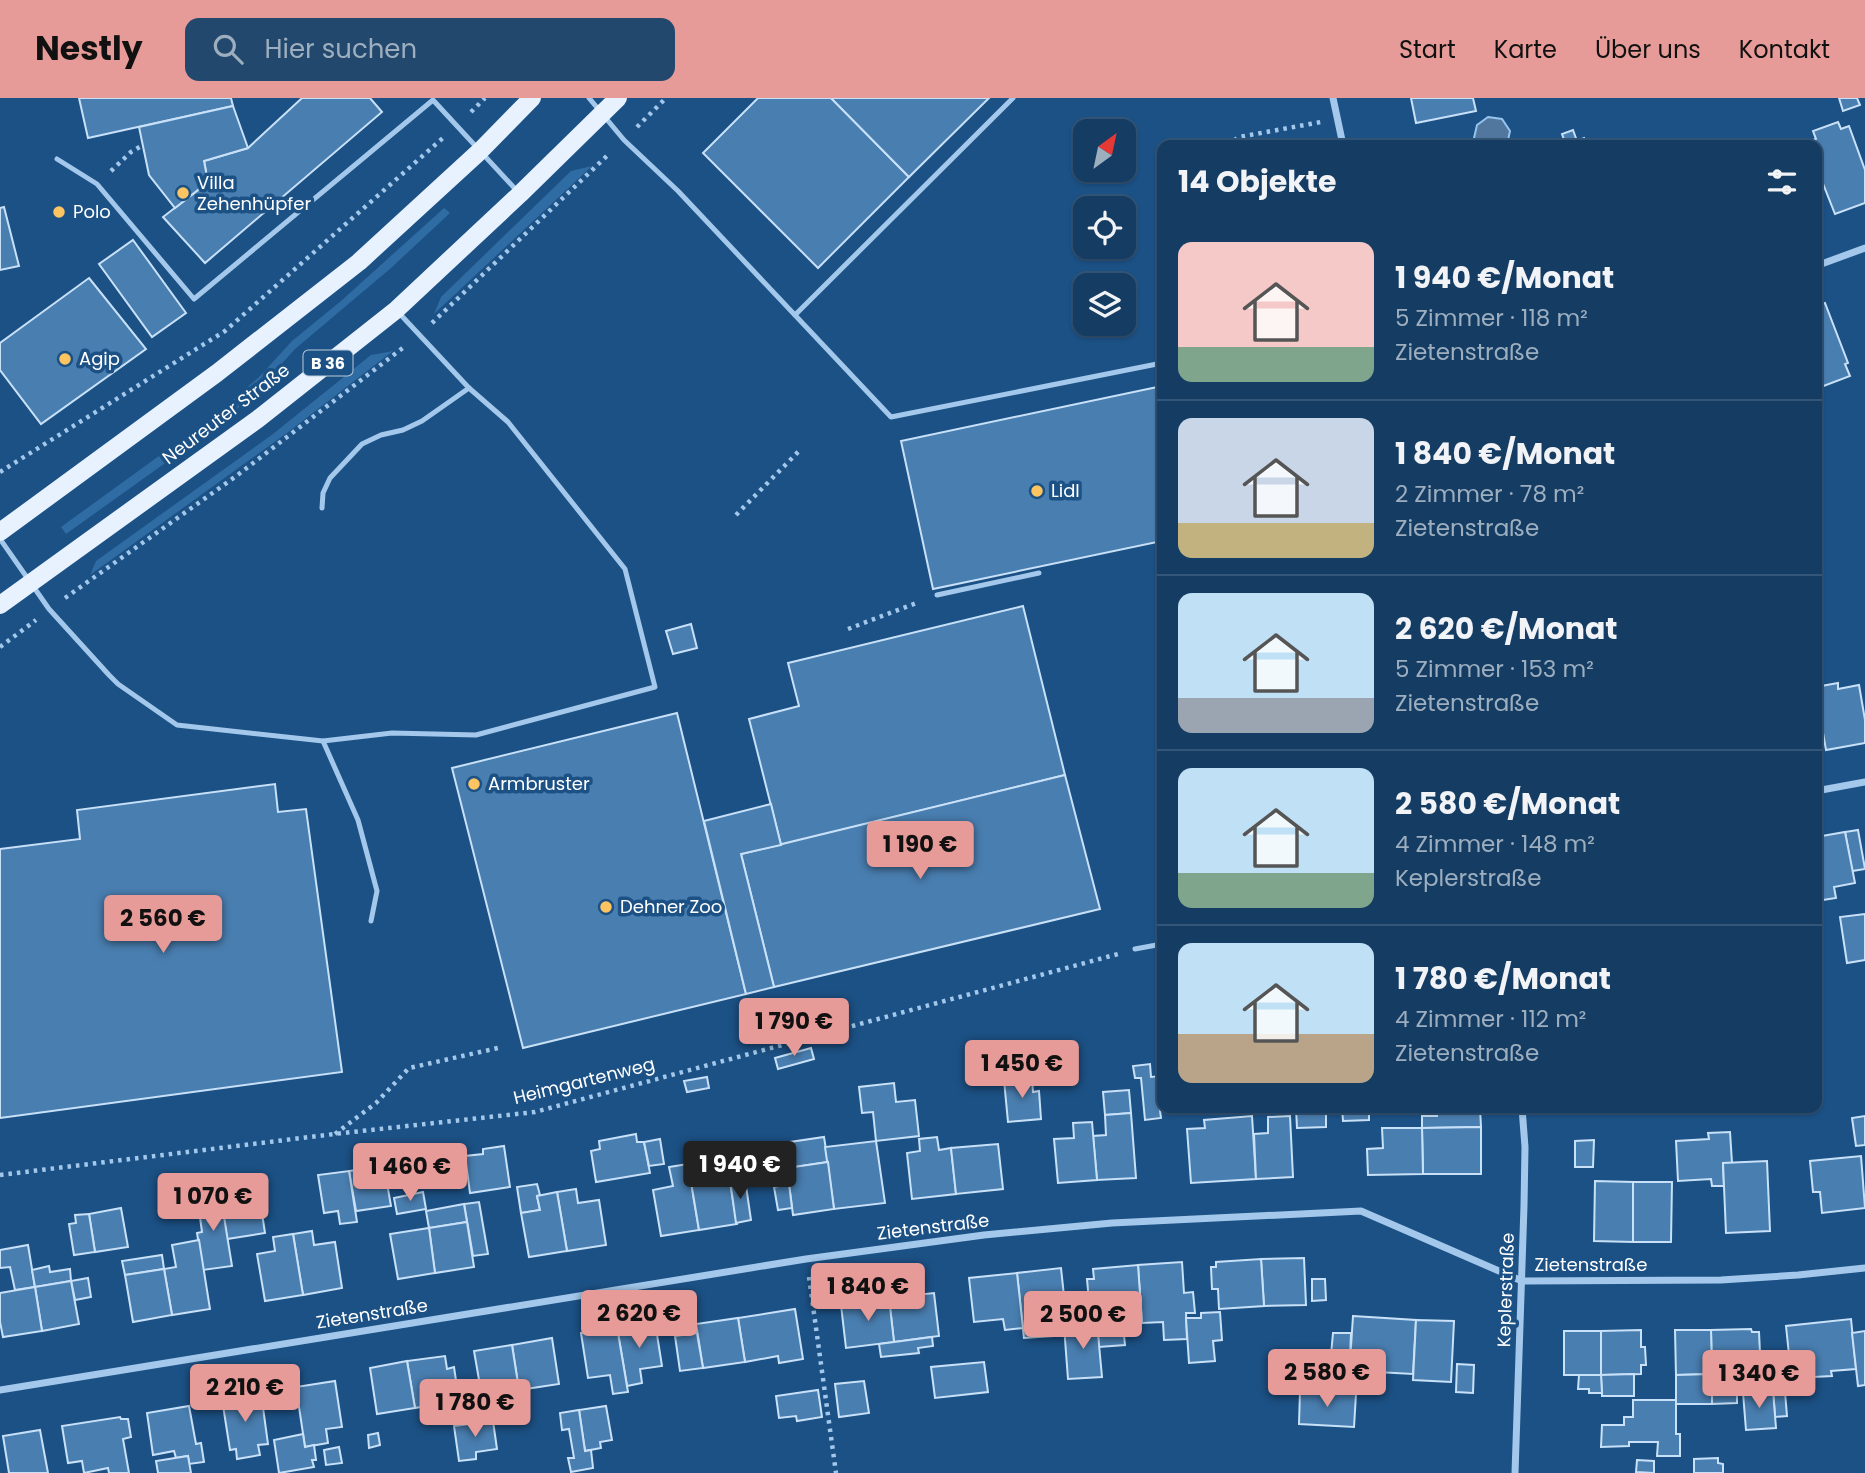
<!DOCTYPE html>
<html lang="de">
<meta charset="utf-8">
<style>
body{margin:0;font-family:Poppins,sans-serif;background:#22486d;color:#f1f3f6;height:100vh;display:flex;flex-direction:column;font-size:26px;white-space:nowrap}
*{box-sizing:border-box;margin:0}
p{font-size:23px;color:#9daebf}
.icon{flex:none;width:38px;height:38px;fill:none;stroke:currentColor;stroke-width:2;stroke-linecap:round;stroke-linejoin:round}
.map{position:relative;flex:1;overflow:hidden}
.details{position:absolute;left:1157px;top:42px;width:665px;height:973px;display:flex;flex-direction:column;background:#153d64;border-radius:14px;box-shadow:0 2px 5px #0004,0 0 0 2px #345678}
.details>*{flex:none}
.needle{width:46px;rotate:33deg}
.controls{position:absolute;left:1073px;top:21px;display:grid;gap:14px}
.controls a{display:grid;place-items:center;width:63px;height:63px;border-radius:14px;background:#153d64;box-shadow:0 2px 5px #0004,0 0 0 2px #345678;font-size:35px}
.price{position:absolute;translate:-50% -60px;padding:0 16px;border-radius:7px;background:#e69b98;color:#111;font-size:23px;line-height:46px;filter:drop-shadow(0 2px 4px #0008)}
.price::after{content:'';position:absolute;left:50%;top:42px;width:21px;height:16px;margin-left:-10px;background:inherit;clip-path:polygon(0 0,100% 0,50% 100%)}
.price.selected{background:#222;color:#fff}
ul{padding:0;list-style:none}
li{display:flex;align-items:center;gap:21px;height:175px;padding:0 21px}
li+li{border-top:2px solid #345678}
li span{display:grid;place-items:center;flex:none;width:196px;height:140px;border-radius:14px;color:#555}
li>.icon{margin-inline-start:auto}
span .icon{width:84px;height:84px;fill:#fffc;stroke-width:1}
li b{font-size:30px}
h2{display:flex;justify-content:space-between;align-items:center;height:84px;padding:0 21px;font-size:30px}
header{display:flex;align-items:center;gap:42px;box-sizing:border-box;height:98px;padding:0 35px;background:#e69b98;color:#111}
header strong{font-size:33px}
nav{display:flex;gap:38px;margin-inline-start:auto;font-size:24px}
.search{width:490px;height:63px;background:#22486d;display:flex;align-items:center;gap:18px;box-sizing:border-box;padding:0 24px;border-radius:14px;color:#9daebf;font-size:26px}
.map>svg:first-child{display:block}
.green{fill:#2f6ca3}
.water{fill:#51779e;stroke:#96c4ed;stroke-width:2}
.building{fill:#497eb0;stroke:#c8e1f8;stroke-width:2}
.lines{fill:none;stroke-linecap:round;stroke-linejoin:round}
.path{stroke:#a3c8eb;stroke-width:4.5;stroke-dasharray:3.5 5;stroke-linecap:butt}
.lane{stroke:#a3c8eb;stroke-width:5}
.street{stroke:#a3c8eb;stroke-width:7}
.primary{stroke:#e8f2ff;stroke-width:18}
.poi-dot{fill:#fcc561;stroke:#1c5185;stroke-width:2.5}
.labels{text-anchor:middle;stroke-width:7;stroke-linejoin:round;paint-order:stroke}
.shield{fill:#1c5185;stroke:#bbcbda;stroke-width:2}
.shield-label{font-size:16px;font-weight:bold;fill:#fff}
.poi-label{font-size:18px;fill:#fff;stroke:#1c5185;text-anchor:start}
.street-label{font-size:18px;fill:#fff;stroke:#1c5185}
</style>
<header>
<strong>Nestly</strong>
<div class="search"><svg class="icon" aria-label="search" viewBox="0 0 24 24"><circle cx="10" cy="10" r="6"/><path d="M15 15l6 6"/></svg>Hier suchen</div>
<nav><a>Start</a><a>Karte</a><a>Über uns</a><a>Kontakt</a></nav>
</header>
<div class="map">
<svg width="1865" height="1375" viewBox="0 0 1865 1375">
<rect width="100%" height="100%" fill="#1c5185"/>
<g class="green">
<path d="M592 68 434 216 441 199 571 73Z"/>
<path d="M444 110 450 115 391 170 295 251 260 290 224 323 66 436 61 429 221 313 260 278 292 243 341 203Z"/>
<path d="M393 253 287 335 90 477 96 463 273 336 371 257Z"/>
</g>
<path class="water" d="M1488 19 1502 21 1510 33 1507 47H1479L1474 40 1477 27Z"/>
<g class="building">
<path d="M79 0H231L233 8 88 40Z"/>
<path d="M302 0H370L382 14 205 165 163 119 208 84 204 63 248 50Z"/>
<path d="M758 0H831L909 79 818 170 703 55Z"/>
<path d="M831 0H989L909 79Z"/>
<path d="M1411 0H1473L1476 13 1416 25Z"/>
<path d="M1839 0H1857L1860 7 1843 13Z"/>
<path d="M233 8 248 50 204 63 208 84 175 110 149 77 139 29Z"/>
<path d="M1838 24 1841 31 1849 28 1865 72V105L1835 116 1816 68V47H1808L1807 44 1816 41 1813 33Z"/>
<path d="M1573 32 1577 43 1584 40 1586 47H1564H1566L1562 36Z"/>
<path d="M1289 43V47H1265Z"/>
<path d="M4 109 19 168 0 172V110Z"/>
<path d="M133 142 186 215 152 239 99 166Z"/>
<path d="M89 180 146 251 41 326 0 272V245Z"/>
<path d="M1825 205 1848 265 1845 266 1850 278 1821 289 1816 277V208Z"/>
<path d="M1162 288V443L933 491 901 343Z"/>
<path d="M1023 508 1065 677 781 747 749 621 799 608 788 565Z"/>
<path d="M691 526 697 550 673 556 666 533Z"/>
<path d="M1838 585V591L1859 587 1865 622V645L1826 652 1816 595 1822 594 1821 588Z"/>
<path d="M677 615 746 896 523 950 452 670Z"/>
<path d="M1065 677 1100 811 774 889 741 756Z"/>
<path d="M275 686 278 714 306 711 342 974 0 1020V751L80 741 77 712Z"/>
<path d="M771 706 781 747 741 756 774 889 746 896 704 723Z"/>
<path d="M1858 732 1865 771 1852 773 1845 734Z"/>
<path d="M1845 734 1855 785 1834 789 1836 800 1816 803V739Z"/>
<path d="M1865 816V862L1847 865 1840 819Z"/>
<path d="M1162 927V954L1156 955V928Z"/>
<path d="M811 950 814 961 778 971 775 960Z"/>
<path d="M1150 966 1151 979 1162 978V1004L1159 1005 1161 1020 1145 1022 1141 980H1135L1133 968Z"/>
<path d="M707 979 709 990 687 994 684 983Z"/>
<path d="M1032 980 1033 994 1039 993 1041 1021 1008 1024 1004 982Z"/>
<path d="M894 985 896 1004 915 1002 919 1038 876 1043 873 1014 862 1015 859 989Z"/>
<path d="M1129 992 1131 1015 1105 1017 1103 994Z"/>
<path d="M1296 1010H1326V1029L1297 1030Z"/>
<path d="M1342 1010H1369V1022L1343 1023Z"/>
<path d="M1437 1010H1480L1481 1029 1422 1030V1018H1437Z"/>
<path d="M1131 1015 1136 1080 1097 1082 1093 1038 1106 1037 1105 1017Z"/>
<path d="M1252 1018 1256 1081 1191 1085 1187 1031 1205 1030 1204 1022Z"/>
<path d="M1290 1018 1293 1079 1256 1081 1254 1036 1268 1035V1019Z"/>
<path d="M1865 1018V1047L1856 1048 1852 1020Z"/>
<path d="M1092 1024 1097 1082 1058 1085 1054 1041 1074 1040 1073 1025Z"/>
<path d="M1481 1029V1076H1423L1422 1030Z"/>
<path d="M1382 1030H1422L1423 1076 1368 1077 1367 1051 1383 1050Z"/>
<path d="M1730 1034 1732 1065H1723L1724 1088H1712L1711 1081 1678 1083 1676 1043 1709 1041 1708 1035Z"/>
<path d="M636 1036 637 1044H644L650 1075 596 1084 591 1053 600 1051 599 1043Z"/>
<path d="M824 1039 828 1064 787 1070V1078L761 1082 757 1052 770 1050 769 1047Z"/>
<path d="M937 1039 939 1052 951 1050 956 1096 912 1101 907 1055 920 1053 919 1041Z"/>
<path d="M660 1041 664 1066 649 1068 644 1044Z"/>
<path d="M1594 1042 1593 1069H1575V1043Z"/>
<path d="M876 1043 885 1105 834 1111 825 1049Z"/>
<path d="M998 1046 1003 1091 956 1096 951 1050Z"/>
<path d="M504 1048 510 1089 470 1095 465 1058 483 1056V1051Z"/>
<path d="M1861 1058 1865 1110 1822 1115 1820 1094H1813L1810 1063Z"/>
<path d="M1767 1063 1770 1133 1726 1135 1723 1065Z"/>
<path d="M828 1064 834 1111 793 1117 787 1070Z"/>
<path d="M688 1066 699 1132 661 1138 653 1092 673 1088 669 1069Z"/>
<path d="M384 1068 391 1108 356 1113 349 1073Z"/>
<path d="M711 1069 713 1082 729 1079 737 1126 699 1132 689 1072Z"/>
<path d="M349 1073 357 1124 340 1126 338 1113 324 1115 318 1077Z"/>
<path d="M745 1081 751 1122 736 1125 730 1082Z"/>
<path d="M1595 1083 1633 1084V1144L1594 1143Z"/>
<path d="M1633 1084H1672L1671 1144H1633Z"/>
<path d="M537 1086 540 1097 537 1098 540 1112 521 1115 517 1089Z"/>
<path d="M789 1086 792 1110 778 1112 774 1089Z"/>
<path d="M258 1089 265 1135 227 1141 220 1094Z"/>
<path d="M576 1091 578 1105 599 1102 606 1147 567 1153 557 1094Z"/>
<path d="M220 1094 232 1168 203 1172 197 1135 202 1134 197 1097Z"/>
<path d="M423 1094 426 1111 397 1116 394 1100Z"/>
<path d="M557 1094 567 1153 529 1159 521 1115 540 1112 537 1098Z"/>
<path d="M479 1104 488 1156 473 1158 464 1106Z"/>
<path d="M464 1106 467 1124 429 1130 426 1113Z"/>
<path d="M121 1110 128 1149 95 1154 89 1116Z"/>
<path d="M89 1116 95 1154 74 1157 69 1126 76 1125 75 1117Z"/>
<path d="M467 1124 474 1169 435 1175 429 1130Z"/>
<path d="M429 1130 435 1175 398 1181 390 1136Z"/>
<path d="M312 1133 314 1147 335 1144 342 1190 303 1197 293 1136Z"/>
<path d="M293 1136 303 1197 265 1203 257 1156 275 1153 273 1139Z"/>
<path d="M199 1142 210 1211 172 1217 164 1171 176 1169 172 1147Z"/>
<path d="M28 1147 35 1189 15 1192 10 1169 0 1170V1152Z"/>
<path d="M162 1157 164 1171 125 1177 122 1163Z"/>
<path d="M1304 1160 1306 1207 1264 1208 1261 1161Z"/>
<path d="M1261 1161 1264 1208 1219 1211 1218 1191H1212L1211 1169H1216V1164Z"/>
<path d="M1182 1164 1184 1195 1193 1194 1195 1215H1186L1187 1241 1164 1242 1163 1224 1142 1225 1138 1167Z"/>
<path d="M1138 1167 1142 1225 1123 1227 1125 1247 1099 1249 1096 1215H1090L1087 1181H1094L1093 1171Z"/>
<path d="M49 1168 50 1174 70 1171 71 1183 35 1189 32 1172Z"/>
<path d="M1061 1170 1066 1217 1050 1219 1053 1238 1024 1240 1017 1175Z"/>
<path d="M164 1171 172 1217 133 1224 125 1177Z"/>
<path d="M1017 1175 1023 1230 1005 1232 1003 1221 974 1224 969 1180Z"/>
<path d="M88 1180 91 1199 75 1202 71 1183Z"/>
<path d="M1312 1181H1325L1326 1202 1312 1203Z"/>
<path d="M71 1183 79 1226 42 1233 35 1189Z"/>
<path d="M35 1189 42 1233 3 1239 0 1224V1195Z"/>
<path d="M934 1195 939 1238 894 1244 889 1200Z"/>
<path d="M889 1200 894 1244 846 1250 841 1207Z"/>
<path d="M795 1211 803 1261 779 1265 778 1258 745 1264 738 1220Z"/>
<path d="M1220 1214 1222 1242 1213 1243 1215 1263 1189 1265 1186 1220H1201V1215Z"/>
<path d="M1353 1218 1416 1222 1413 1276 1358 1273V1264H1350Z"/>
<path d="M738 1220 745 1264 703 1270 696 1226Z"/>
<path d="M1851 1221 1856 1271 1831 1273 1832 1278 1813 1279V1274L1791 1276 1786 1228Z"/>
<path d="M1416 1222 1454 1223 1451 1284 1413 1282Z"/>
<path d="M655 1224 662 1268 640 1271 642 1285 627 1288 617 1229Z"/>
<path d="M1097 1225 1102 1279 1068 1281 1064 1228Z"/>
<path d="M617 1229 628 1294 613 1296 610 1277 588 1280 581 1235Z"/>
<path d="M1751 1231 1752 1234H1759L1760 1255 1752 1256 1753 1275 1712 1276 1711 1232Z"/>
<path d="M1641 1232V1249H1645L1646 1267H1641V1276L1601 1277V1233Z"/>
<path d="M1675 1232H1711L1712 1276 1676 1277Z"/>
<rect x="1564" y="1233" width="37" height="44"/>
<path d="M1865 1233V1287L1858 1288 1852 1235Z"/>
<path d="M697 1235 703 1270 680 1273 675 1238Z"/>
<path d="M1333 1235H1351L1350 1258 1331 1257Z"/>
<path d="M932 1239 933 1248 918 1250 919 1255 881 1259 879 1246Z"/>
<path d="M552 1240 559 1286 519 1292 512 1247Z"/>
<path d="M512 1247 519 1292 482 1299 474 1253Z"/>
<path d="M445 1258 447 1271 454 1269 457 1289 451 1291 453 1303 415 1310 407 1263Z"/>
<path d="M1789 1259 1792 1294H1785L1787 1318 1775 1319 1771 1260Z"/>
<path d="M407 1263 415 1310 377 1316 370 1270Z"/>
<path d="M984 1264 988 1294 935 1300 931 1269Z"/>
<path d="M1457 1266 1474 1267 1473 1295 1456 1294Z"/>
<path d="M1749 1275V1283H1737V1305L1712 1306V1276Z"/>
<path d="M1634 1276V1298H1602L1601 1277Z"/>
<path d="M1712 1276V1306H1676V1277Z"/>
<path d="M1579 1277H1601L1602 1295H1589V1291H1578Z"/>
<path d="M335 1283 342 1329 326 1331 328 1345 305 1349 296 1289Z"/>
<path d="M864 1283 869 1315 839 1319 835 1286Z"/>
<path d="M818 1292 822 1319 797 1323 796 1318 779 1320 776 1298Z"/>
<path d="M1300 1293 1356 1296 1354 1329 1299 1326Z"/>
<path d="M1773 1293 1776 1330 1746 1332 1743 1295Z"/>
<path d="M261 1295 268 1346 258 1347 260 1357 237 1361 236 1351 230 1352 222 1301Z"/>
<path d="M1633 1302H1676V1336H1680V1358H1657L1658 1344H1629V1348L1601 1349 1602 1327H1624V1319H1633Z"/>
<path d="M189 1308 196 1346 201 1345 204 1364 189 1366 188 1358 176 1360 174 1353 153 1357 147 1315Z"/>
<path d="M606 1308 612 1342 600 1344 601 1350 585 1353 579 1312Z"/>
<path d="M579 1312 585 1353 591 1352 593 1370 571 1374 568 1360H574L569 1331 562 1332 560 1315Z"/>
<path d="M120 1319 121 1321H128L131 1339 123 1341 129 1375H109L108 1370 84 1375 82 1363 68 1365 62 1328Z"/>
<path d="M493 1323 497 1351 476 1354V1361L459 1363 454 1328Z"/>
<path d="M40 1332 48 1375H9L3 1338Z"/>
<path d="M378 1335 380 1347 369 1350 368 1337Z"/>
<path d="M303 1336 305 1349 314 1347 316 1362H312L314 1369 279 1375 274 1342Z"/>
<path d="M339 1349 342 1365 326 1367 324 1352Z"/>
<path d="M188 1358 191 1375H158L156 1363Z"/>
<path d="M1718 1360V1365L1723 1366V1375H1694V1361Z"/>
<path d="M1637 1362 1654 1363V1375L1636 1374Z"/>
</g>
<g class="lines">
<g class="path">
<path d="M471 14 485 0"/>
<path d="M637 29 666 0"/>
<path d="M1227 47 1239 39 1321 24"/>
<path d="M111 73 131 54 143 47"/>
<path d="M432 225 610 55"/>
<path d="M0 374 225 233 444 39"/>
<path d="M736 417 801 351"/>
<path d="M65 500 235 379 404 249"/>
<path d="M848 531 919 504"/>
<path d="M0 549 36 522"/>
<path d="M335 1036 376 1005 409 970 498 950"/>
<path d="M0 1077 334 1036 535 1014 1118 856"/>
<path d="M809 1179 836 1375"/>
</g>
<g class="lane">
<path d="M589 0 624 42 678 93 891 319 1162 265"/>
<path d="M57 61 97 86 194 201 433 2 518 94"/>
<path d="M795 217 1013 0"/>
<path d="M322 410 323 395 330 380 362 346 381 337 403 332 422 323 469 290"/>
<path d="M0 441 49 511 109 577 118 586 177 627 323 643 392 635 476 637 655 589 625 471 508 324 469 290 399 215"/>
<path d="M937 497 1039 475"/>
<path d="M323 643 358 722 377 793 371 823"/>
<path d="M1135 851 1162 846"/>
</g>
<g class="street">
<path d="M1333 0 1343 47"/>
<path d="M1816 168 1865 150"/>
<path d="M1816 693 1865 684"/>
<path d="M0 1292 806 1161 984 1137 1112 1125 1361 1113 1522 1183 1721 1182 1798 1177 1865 1170"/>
<path d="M1515 1375 1524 1108 1525 1049 1522 1010"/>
</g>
<g class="primary">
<path d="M0 434 217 275 359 164 480 53 532 0"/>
<path d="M0 507 258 321 396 212 520 96 618 0"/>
</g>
</g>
<g class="poi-dot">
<circle cx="183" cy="95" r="7"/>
<circle cx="59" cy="114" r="7"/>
<circle cx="65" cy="261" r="7"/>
<circle cx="1037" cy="393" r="7"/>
<circle cx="474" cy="686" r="7"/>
<circle cx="606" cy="809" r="7"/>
</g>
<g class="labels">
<rect class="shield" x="303.5" y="252.5" width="49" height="25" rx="5"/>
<g class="shield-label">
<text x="328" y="271">B 36</text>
</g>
<g class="poi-label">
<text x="197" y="91">Villa<tspan x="197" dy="21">Zehenhüpfer</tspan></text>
<text x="73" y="120">Polo</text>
<text x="79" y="267">Agip</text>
<text x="1051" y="399">Lidl</text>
<text x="488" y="692">Armbruster</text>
<text x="620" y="815">Dehner Zoo</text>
</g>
<g class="street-label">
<text transform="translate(226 316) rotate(-37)" y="6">Neureuter Straße</text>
<text transform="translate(584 983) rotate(-14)" y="6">Heimgartenweg</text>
<text transform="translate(933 1129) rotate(-7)" y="6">Zietenstraße</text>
<text x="1591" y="1173">Zietenstraße</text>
<text transform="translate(1506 1192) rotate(-88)" y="6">Keplerstraße</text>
<text transform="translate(372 1216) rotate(-9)" y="6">Zietenstraße</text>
</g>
</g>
</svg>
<div class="controls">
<a><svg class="needle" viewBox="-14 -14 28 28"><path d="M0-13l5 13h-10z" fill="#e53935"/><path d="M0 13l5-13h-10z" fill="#9daebf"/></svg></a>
<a><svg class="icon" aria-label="locate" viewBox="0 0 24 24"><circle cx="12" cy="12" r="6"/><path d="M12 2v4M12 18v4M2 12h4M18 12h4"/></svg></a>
<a><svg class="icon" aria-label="layers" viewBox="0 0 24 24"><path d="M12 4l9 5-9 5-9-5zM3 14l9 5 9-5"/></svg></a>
</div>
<b class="price" style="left:920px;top:783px">1 190 €</b>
<b class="price" style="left:163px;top:857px">2 560 €</b>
<b class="price" style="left:794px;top:960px">1 790 €</b>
<b class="price" style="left:1022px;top:1002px">1 450 €</b>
<b class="price selected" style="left:740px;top:1103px">1 940 €</b>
<b class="price" style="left:410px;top:1105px">1 460 €</b>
<b class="price" style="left:213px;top:1135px">1 070 €</b>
<b class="price" style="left:868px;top:1225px">1 840 €</b>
<b class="price" style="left:639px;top:1252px">2 620 €</b>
<b class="price" style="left:1083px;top:1253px">2 500 €</b>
<b class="price" style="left:1327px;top:1311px">2 580 €</b>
<b class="price" style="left:1759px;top:1312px">1 340 €</b>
<b class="price" style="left:245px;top:1326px">2 210 €</b>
<b class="price" style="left:475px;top:1341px">1 780 €</b>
<section class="details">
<h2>14 Objekte<svg class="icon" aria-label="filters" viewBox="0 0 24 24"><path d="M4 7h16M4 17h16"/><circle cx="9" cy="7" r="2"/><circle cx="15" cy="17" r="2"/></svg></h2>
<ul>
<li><span style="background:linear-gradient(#f6c9c9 75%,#7fa58c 0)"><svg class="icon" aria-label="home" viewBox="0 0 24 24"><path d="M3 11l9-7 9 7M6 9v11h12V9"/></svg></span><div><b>1 940 €/Monat</b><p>5 Zimmer · 118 m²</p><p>Zietenstraße</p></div></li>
<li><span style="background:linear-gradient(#c9d6e8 75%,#c2b280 0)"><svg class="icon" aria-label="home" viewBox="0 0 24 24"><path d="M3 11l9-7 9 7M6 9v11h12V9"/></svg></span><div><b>1 840 €/Monat</b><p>2 Zimmer · 78 m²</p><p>Zietenstraße</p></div></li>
<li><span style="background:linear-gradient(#bfe0f5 75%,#9aa5b1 0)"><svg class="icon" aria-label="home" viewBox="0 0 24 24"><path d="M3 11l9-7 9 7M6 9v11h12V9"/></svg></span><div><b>2 620 €/Monat</b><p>5 Zimmer · 153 m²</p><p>Zietenstraße</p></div></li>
<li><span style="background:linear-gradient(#bfe0f5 75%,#7fa58c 0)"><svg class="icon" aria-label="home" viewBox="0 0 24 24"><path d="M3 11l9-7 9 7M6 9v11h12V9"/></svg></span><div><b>2 580 €/Monat</b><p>4 Zimmer · 148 m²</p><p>Keplerstraße</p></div></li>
<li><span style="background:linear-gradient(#bfe0f5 65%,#b9a48a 0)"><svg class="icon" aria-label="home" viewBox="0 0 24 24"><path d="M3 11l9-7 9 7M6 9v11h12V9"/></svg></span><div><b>1 780 €/Monat</b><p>4 Zimmer · 112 m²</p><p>Zietenstraße</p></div></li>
</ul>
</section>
</div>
